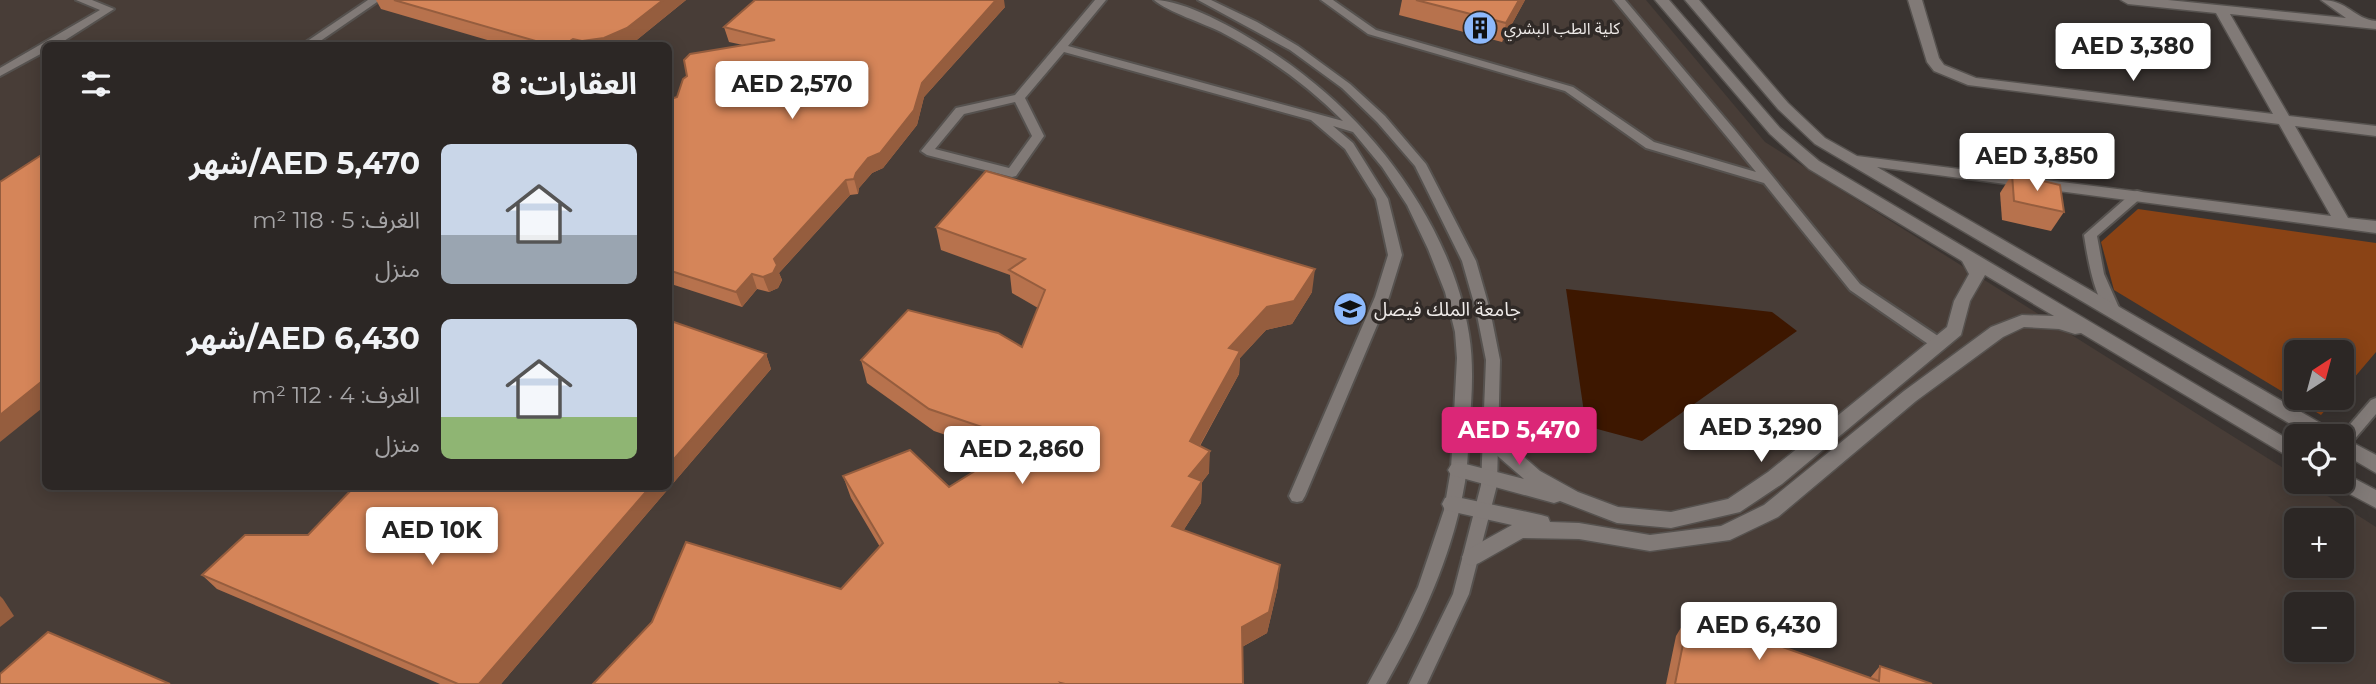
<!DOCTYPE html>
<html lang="ar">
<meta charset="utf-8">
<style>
body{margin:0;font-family:Montserrat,"Noto Sans Arabic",sans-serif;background:#342f2d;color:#f1f3f6;direction:rtl;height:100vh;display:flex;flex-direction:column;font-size:26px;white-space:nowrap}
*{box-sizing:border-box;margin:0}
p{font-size:23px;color:#a6a5a7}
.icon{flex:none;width:38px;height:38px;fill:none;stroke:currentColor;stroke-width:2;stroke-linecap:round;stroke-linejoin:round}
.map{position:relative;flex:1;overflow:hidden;direction:ltr}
.sheet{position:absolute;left:42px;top:42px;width:630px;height:448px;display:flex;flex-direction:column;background:#2c2725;border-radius:10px;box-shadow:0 4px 18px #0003,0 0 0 2px #484442;direction:rtl}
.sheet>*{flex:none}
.needle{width:46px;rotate:36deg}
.tools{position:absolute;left:2284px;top:340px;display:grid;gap:14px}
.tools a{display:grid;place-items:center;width:70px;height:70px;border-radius:10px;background:#2c2725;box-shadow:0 4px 18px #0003,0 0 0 2px #484442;font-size:35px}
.price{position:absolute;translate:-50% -60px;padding:0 16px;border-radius:7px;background:#fff;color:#222;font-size:23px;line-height:46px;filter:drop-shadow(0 2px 4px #0008)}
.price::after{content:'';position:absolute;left:50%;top:42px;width:21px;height:16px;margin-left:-10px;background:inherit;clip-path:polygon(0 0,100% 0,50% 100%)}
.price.on{background:#db2777;color:#fff}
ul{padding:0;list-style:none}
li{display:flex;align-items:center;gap:21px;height:175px;padding:0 35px}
li span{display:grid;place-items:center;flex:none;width:196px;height:140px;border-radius:10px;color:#555}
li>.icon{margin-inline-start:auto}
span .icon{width:84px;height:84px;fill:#fffc;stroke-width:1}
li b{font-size:30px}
h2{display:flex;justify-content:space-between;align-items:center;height:84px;padding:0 35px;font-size:30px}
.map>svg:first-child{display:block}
.built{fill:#483d37;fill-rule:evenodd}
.green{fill:#8a4315}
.water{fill:#3d1700}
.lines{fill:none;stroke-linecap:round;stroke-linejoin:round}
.service-casing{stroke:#56524f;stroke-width:4}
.minor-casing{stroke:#56524f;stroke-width:3}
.service{fill:#817a77;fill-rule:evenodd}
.minor{fill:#817a77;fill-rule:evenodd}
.wall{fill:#b7724d}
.shaded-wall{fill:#955d3e}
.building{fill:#d58559;stroke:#955d3e;stroke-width:2}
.labels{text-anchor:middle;stroke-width:7;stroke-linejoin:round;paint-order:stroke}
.far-poi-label{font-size:16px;fill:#eeeae8;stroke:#302a27;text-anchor:start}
.poi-label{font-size:19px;fill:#eeeae8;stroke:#302a27;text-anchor:start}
</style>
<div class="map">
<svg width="2376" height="684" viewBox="0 0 2376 684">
<rect width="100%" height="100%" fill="#3a3431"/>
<path class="built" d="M0 0H1646L1765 142 2296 476V481H2304L2376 527V684H0ZM46 46H668V486H46ZM2296 520H2342V565H2296ZM2296 604H2342V649H2296Z"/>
<path class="green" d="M2138 209 2376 243V352L2342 392V352H2296V397H2337L2321 415 2114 290 2101 242Z"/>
<path class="water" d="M1566 289 1772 312 1797 331 1642 441 1586 426Z"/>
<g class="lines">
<g class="service-casing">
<g id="service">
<path d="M76 0H92L114 9 56 46H46V51L0 76V68L100 10Z"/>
<path d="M368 0H380L313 46H300Z"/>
<path d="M1095 0H1106L1068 46 1343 121C1307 85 1267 56 1221 32 1203 23 1168 12 1154 0 1194 0 1271 49 1304 75 1383 136 1453 233 1469 334 1474 365 1472 397 1469 429 1468 447 1468 464 1465 482 1453 554 1422 621 1386 684H1368L1397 631 1418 587 1444 510 1451 469 1457 358 1455 332 1445 292 1428 249 1407 205 1382 167 1353 132 1333 126 1353 143 1388 199 1402 255 1389 297 1305 496 1302 501 1297 502 1292 501 1289 496 1375 297 1388 255 1376 199 1345 149 1311 120 1064 52 1025 98 1044 136 1016 176 1012 177 927 155 921 151 956 108 1015 95ZM1015 102 1032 136 1009 168 935 149 964 114Z"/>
<path d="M1198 0H1211L1257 22 1298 46 1350 84 1385 116 1426 164 1476 261 1490 310 1500 360 1497 485 1469 594 1427 684H1409L1453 594 1481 485 1486 360 1476 310 1462 261 1415 166 1377 122 1342 88 1290 50Z"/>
<path d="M1321 0H1333L1376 30 1573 87 1654 142 1756 172 1614 0H1625L1734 129 1860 284 1944 340 1946 344 1944 348H1934L1850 290 1764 183 1646 148 1565 91 1368 34Z"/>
<path d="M2137 191 2141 192 2143 195 2141 198 2097 236 2104 274 2120 310 2113 315C2095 307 2087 254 2084 235L2133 192Z"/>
<path d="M2376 398V414L2347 448 2342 450 2340 436 2371 400Z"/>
</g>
</g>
<g class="minor-casing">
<g id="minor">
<path d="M1655 0H1669L1780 128 1819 161 2296 444V461L2081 333 2075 334 2059 329 2024 327 2003 337 1916 401 1778 517 1730 540 1650 551 1579 539 1523 538 1479 563 1472 566 1465 563 1462 557 1465 551 1512 525 1445 510 1442 504 1445 498 1452 496 1541 515 1548 517 1550 522 1579 523 1650 535 1721 526 1764 505 1904 391 1991 327 2022 315 2054 316 1985 275 1970 301 1961 335 1782 484 1740 512 1671 528 1617 523 1560 501 1554 503 1451 475 1448 470 1451 465 1458 462 1524 479 1485 445 1483 440 1485 435 1492 433 1499 435 1540 471 1578 492 1618 507 1671 512 1728 499 1768 472 1947 327 1954 301 1969 274 1962 261 1809 169 1770 134Z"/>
<path d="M1685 0H1699L1788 103 1825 138 1857 156 2331 216 2279 124 1968 85 1934 71 1927 62 1908 0H1922L1939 58 1944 65 1976 78 2273 114 2216 13 2128 4 2121 0H2168L2346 18 2321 0C2348 0 2354 19 2376 21V29L2230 14 2289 116 2376 126V136L2295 126 2348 218 2376 221V233L1877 167 2334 431 2336 436H2311L1815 144 1778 109Z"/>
<path d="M2342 437 2376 455V473L2342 453Z"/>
<path d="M2342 472 2376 490V508L2335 486 2333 481H2342Z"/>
</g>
</g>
<use href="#service" class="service"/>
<use href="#minor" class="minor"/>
</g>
<g class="wall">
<path d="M376 0H686L633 43 626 46H508L381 9Z"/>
<path d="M1402 0H1525L1502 42 1399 15Z"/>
<path d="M1005 7 924 97 917 125 883 168 872 173 859 188 858 194 850 195 779 273 782 280 778 288 769 292 757 289 742 307 668 283V100L677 97 743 45 729 42 724 27Z"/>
<path d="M2012 174 2064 212 2051 231 2002 220 2000 193Z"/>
<path d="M936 227 1312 292 1292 324 1266 330 1240 358 1239 374 1200 446 1209 473 1202 482 1201 503 1183 531 1278 586 1267 633 1242 647 841 589 880 547 851 498 843 476 949 487 1002 454 934 431 867 383 861 360 1022 347 1038 308 1012 293 1010 275 941 250Z"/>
<path d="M766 354 771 369 501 684H440L217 589 202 575 308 535Z"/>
<path d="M1689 614 1870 678 1880 666 1932 684H1666L1676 636Z"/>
</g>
<g class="shaded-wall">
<path d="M663 0H686L633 43 626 46H584L582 41Z"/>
<path d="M996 0H1004L1005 7 924 97 917 125 883 168 872 173 859 188 858 194 854 179 856 173 868 158 922 83Z"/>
<path d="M1519 0H1525L1502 42 1506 23Z"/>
<path d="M573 39 576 46H562Z"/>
<path d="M846 180 850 195 779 273 782 280 778 288 769 292 763 277 774 259Z"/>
<path d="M1315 269 1312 292 1292 324 1266 330 1240 358 1239 374 1190 463V441L1229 348 1267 307Z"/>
<path d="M752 274 757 289 742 307 736 292Z"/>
<path d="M766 354 771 369 501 684H479L651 486H668V466Z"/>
<path d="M46 378V405L0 442V415Z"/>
<path d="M1210 451 1209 473 1202 482 1201 503 1172 548V526L1189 476Z"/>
<path d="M1280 565 1278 586 1267 633 1240 648 1242 627Z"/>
<path d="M0 596 3 599 14 616 0 627Z"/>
</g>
<g class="building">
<path d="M394 0H663L627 28 604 38 582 41 573 39 562 46H553Z"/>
<path d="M755 0H996L922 83 914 110 880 153 868 158 856 173 854 179 846 180 774 259 777 265 773 273 763 277 752 274 736 292 668 270V100L677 97 683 79 687 76 684 60 690 54 775 40 724 27Z"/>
<path d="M1416 0H1519L1506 23Z"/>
<path d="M46 152V378L0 415V182Z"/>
<path d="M986 171 1315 269 1294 301 1267 307 1229 348 1240 351 1190 441 1210 451 1189 476 1202 481 1172 526 1280 565 1269 612 1242 627 1243 684H1065L1061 683 1062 684H593L652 622 686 542 841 589 883 543 843 476 910 450 949 487 1023 441 929 409 861 360 908 310 998 333 1022 347 1045 290 1009 270 1025 259 936 227Z"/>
<path d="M2012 174 2060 185 2064 212 2014 201Z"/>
<path d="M668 320 766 354 668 466Z"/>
<path d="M355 486H651L479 684H458L202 575 245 535H308Z"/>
<path d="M1689 614 1879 681 1880 666 1932 684H1675Z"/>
<path d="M48 632 170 684H0V674Z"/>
</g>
<defs>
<g id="building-disc" transform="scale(1.75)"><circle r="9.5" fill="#8db9fc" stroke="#302a27"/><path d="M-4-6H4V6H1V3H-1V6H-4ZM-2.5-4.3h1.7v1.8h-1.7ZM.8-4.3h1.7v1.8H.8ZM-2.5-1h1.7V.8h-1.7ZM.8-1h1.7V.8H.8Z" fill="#111"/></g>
<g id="university-disc" transform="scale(1.75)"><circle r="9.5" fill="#8db9fc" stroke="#302a27"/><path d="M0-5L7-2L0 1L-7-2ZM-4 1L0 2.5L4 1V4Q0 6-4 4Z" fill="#111"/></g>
</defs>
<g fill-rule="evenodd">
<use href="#building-disc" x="1480" y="28"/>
<use href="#university-disc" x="1350" y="309"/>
</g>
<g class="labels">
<g class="far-poi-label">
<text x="1504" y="34">كلية الطب البشري</text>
</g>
<g class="poi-label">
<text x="1374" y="316">جامعة الملك فيصل</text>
</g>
</g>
</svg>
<div class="tools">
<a><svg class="needle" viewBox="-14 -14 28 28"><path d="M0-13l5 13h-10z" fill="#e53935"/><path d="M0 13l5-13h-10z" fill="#a6a5a7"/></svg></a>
<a><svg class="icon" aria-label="locate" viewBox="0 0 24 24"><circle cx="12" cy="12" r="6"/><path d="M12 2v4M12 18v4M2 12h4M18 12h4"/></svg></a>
<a>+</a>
<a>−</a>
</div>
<b class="price" style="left:2133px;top:83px">AED 3,380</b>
<b class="price" style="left:792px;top:121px">AED 2,570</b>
<b class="price" style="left:2037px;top:193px">AED 3,850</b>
<b class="price" style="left:1761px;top:464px">AED 3,290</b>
<b class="price on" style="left:1519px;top:467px">AED 5,470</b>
<b class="price" style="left:1022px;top:486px">AED 2,860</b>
<b class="price" style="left:432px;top:567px">AED 10K</b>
<b class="price" style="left:1759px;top:662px">AED 6,430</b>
<section class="sheet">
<h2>العقارات: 8<svg class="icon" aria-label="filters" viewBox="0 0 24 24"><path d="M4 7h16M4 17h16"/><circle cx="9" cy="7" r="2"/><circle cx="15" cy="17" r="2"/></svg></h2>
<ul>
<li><span style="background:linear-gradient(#c9d6e8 65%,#9aa5b1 0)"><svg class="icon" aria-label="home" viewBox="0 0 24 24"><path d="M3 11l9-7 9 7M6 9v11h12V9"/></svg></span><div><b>AED 5,470/شهر</b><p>الغرف: 5 · 118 m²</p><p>منزل</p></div></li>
<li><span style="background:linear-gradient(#c9d6e8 70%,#8fb573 0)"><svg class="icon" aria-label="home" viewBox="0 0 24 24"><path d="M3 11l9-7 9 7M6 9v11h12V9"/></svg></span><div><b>AED 6,430/شهر</b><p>الغرف: 4 · 112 m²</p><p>منزل</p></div></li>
</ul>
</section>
</div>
